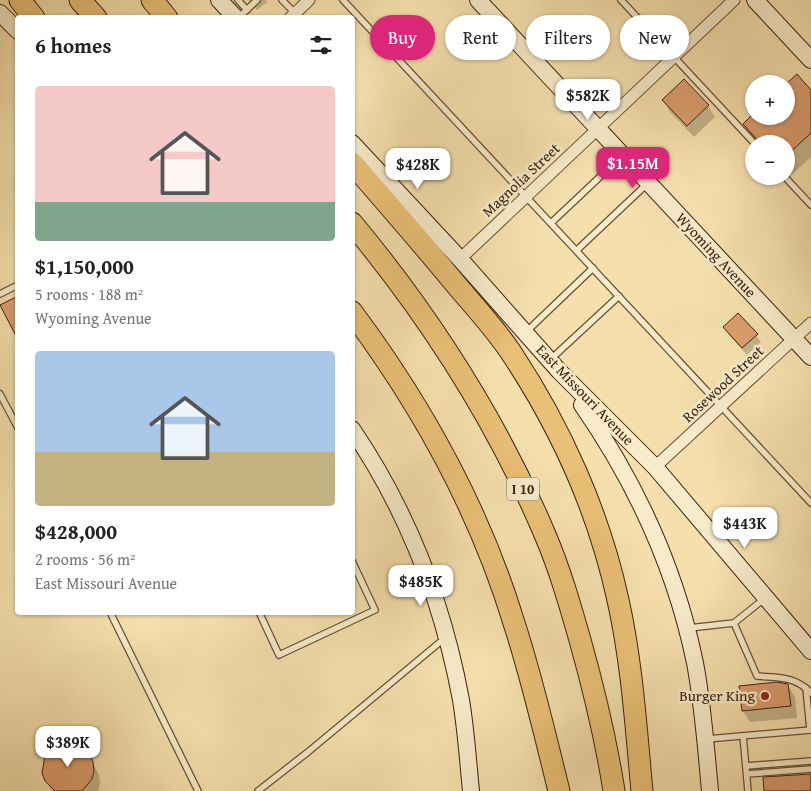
<!DOCTYPE html>
<meta charset="utf-8">
<style>
body{margin:0;font-family:"Gentium Book Plus",serif;background:#f6f6f6;color:#222;height:100vh;display:flex;flex-direction:column;font-size:19px;white-space:nowrap}
*{box-sizing:border-box;margin:0}
p{font-size:16px;color:#767676}
.icon{flex:none;width:28px;height:28px;fill:none;stroke:currentColor;stroke-width:2;stroke-linecap:round;stroke-linejoin:round}
.map{position:relative;flex:1;overflow:hidden}
.side{position:absolute;left:15px;top:15px;width:340px;height:600px;display:flex;flex-direction:column;background:#fff;border-radius:5px;box-shadow:0 1px 4px #0004}
.side>*{flex:none}
.banner{position:absolute;left:370px;top:15px;width:365px;height:45px;display:flex;gap:10px}
.fabs{position:absolute;left:745px;top:75px;display:grid;gap:10px}
.fabs a{display:grid;place-items:center;width:50px;height:50px;border-radius:50%;background:#fff;box-shadow:0 1px 4px #0004;font-size:25px}
.price{position:absolute;translate:-50% -42px;padding:0 11px;border-radius:10px;background:#fff;color:#222;font-size:16px;line-height:32px;filter:drop-shadow(0 1px 2px #0008)}
.price::after{content:'';position:absolute;left:50%;top:30px;width:15px;height:11px;margin-left:-8px;background:inherit;clip-path:polygon(0 0,100% 0,50% 100%)}
.price.on{background:#db2777;color:#fff}
ul{padding:0;list-style:none}
li{display:grid;align-content:center;gap:10px;height:265px;padding:0 20px}
li span{display:grid;place-items:center;height:155px;border-radius:5px;color:#555}
li>.icon{margin-inline-start:auto}
span .icon{width:90px;height:90px;fill:#fffc;stroke-width:1}
li b{font-size:21px}
h2{display:flex;justify-content:space-between;align-items:center;height:60px;padding:0 20px;font-size:21px}
.pill{padding:0 18px;border-radius:22px;background:#fff;box-shadow:0 1px 4px #0004;font-size:18px;line-height:45px}
.pill.on{background:#db2777;color:#fff}
.map>svg:first-child{display:block}
.shadow{fill:#0003}
.building{fill:#dc9d6e;stroke:#3a210f}
.lines{fill:none;stroke-linecap:round;stroke-linejoin:round}
.lane-casing{stroke:#695136;stroke-width:8}
.street-casing{stroke:#695136;stroke-width:13}
.secondary-casing{stroke:#3a210f;stroke-width:18}
.highway-casing{stroke:#3a210f;stroke-width:23}
.lane{stroke:#f8ebca;stroke-width:5.5}
.street{stroke:#f8ebca;stroke-width:11}
.secondary{stroke:#f8ebca;stroke-width:16}
.highway{stroke:#eac076;stroke-width:21}
.poi-dot{fill:#8f2418;stroke:#f8ebca;stroke-width:2}
.labels{text-anchor:middle;stroke-width:5;stroke-linejoin:round;paint-order:stroke}
.shield{fill:#f8ebca;stroke:#735e47;stroke-width:1}
.shield-label{font-size:14px;font-weight:bold;fill:#3a210f}
.street-label{font-size:15px;fill:#3a210f;stroke:#f8ebca}
.poi-label{font-size:15px;fill:#3a210f;stroke:#f8ebca;text-anchor:end}
</style>
<div class="map">
<svg width="811" height="791" viewBox="0 0 811 791">
<rect width="100%" height="100%" fill="#f5e0ad"/>
<filter id="stains"><feTurbulence type="fractalNoise" baseFrequency=".004" numOctaves="4"/><feColorMatrix values="0 0 0 0 .2 0 0 0 0 .09 0 0 0 0 .02 0 0 0 .5 -.17"/></filter>
<radialGradient id="worn" r=".72"><stop offset=".6" stop-color="#630" stop-opacity="0"/><stop offset="1" stop-color="#630" stop-opacity=".3"/></radialGradient>
<g class="shadow">
<path d="M248 0H266L267 2 257 10Z"/>
<path d="M811 92V157L788 178 786 176V144H757L744 124 754 116H786Z"/>
<path d="M664 100 708 106 715 117 694 137 670 112Z"/>
<path d="M724 327 756 335 761 342 747 355 729 335Z"/>
<path d="M788 686 795 697 797 718 750 722 743 711Z"/>
<path d="M89 755 99 775 100 783 98 791H52L46 780Z"/>
</g>
<g class="building">
<path d="M797 74 811 90V133L786 156V144H761L743 124 751 116H786V84Z"/>
<path d="M684 79 709 105 687 126 662 100Z"/>
<path d="M18 296V340L0 305Z"/>
<path d="M738 313 758 334 742 348 723 327Z"/>
<path d="M777 682 788 684 791 706 742 711 739 686Z"/>
<path d="M67 742 75 743 83 747 90 754 93 762 94 771 92 779 82 791H55L45 781 42 773 45 756 50 749 58 745Z"/>
<path d="M811 774V791H764L763 777Z"/>
</g>
<g class="lines">
<g class="lane-casing">
<g id="lane">
<path d="M238 0 247 10"/>
<path d="M282 0 295 13"/>
<path d="M343 0 811 503"/>
<path d="M621 0 755 144"/>
<path d="M238 18 257 0"/>
<path d="M784 176 811 205"/>
<path d="M551 223 621 157"/>
<path d="M577 250 647 184"/>
<path d="M0 294 18 285"/>
<path d="M526 332 593 268"/>
<path d="M551 359 619 296"/>
<path d="M0 394 18 428"/>
<path d="M110 612 198 791"/>
<path d="M259 612 279 655 375 610 352 561"/>
<path d="M734 623 757 676C779 678 795 676 811 693"/>
<path d="M689 628 734 623 764 599"/>
<path d="M806 688 810 730"/>
<path d="M743 736 748 791"/>
<path d="M707 739 811 730"/>
<path d="M746 766 811 761"/>
<path d="M747 774 811 769"/>
<path d="M258 791 308 752 445 638"/>
</g>
</g>
<g class="street-casing">
<g id="street">
<path d="M290 18 309 0"/>
<path d="M460 259 734 0"/>
<path d="M655 467 811 323"/>
</g>
</g>
<g class="secondary-casing">
<g id="secondary">
<path d="M219 0 236 18"/>
<path d="M478 0 811 357"/>
<path d="M755 0 811 60"/>
<path d="M0 13 18 31"/>
<path d="M352 143 460 259 559 371 655 467 811 651"/>
<path d="M582 405C636 483 676 570 695 663 703 705 706 748 710 791"/>
<path d="M352 429C407 510 443 603 461 700 466 730 468 761 471 791"/>
</g>
</g>
<g class="highway-casing">
<g id="highway">
<path d="M20 0 34 18"/>
<path d="M80 0 96 18"/>
<path d="M152 0 167 18"/>
<path d="M352 163C386 202 420 241 453 281 473 305 495 328 512 354 561 428 599 513 618 600 632 663 636 727 642 791"/>
<path d="M352 223C431 318 498 423 546 537 560 570 570 605 580 640 594 690 606 740 614 791"/>
<path d="M352 312C422 406 480 511 514 623 532 678 545 735 559 791"/>
</g>
</g>
<use href="#lane" class="lane"/>
<use href="#street" class="street"/>
<use href="#secondary" class="secondary"/>
<use href="#highway" class="highway"/>
</g>
<circle class="poi-dot" cx="765" cy="696" r="5"/>
<g class="labels">
<rect class="shield" x="507" y="477.5" width="32" height="23" rx="4"/>
<g class="shield-label">
<text x="523" y="494">I 10</text>
</g>
<g class="street-label">
<text transform="translate(521 180) rotate(-43)" y="5">Magnolia Street</text>
<text transform="translate(716 255) rotate(47)" y="5">Wyoming Avenue</text>
<text transform="translate(723 384) rotate(-43)" y="5">Rosewood Street</text>
<text transform="translate(585 395) rotate(46)" y="5">East Missouri Avenue</text>
</g>
<g class="poi-label">
<text x="755" y="701">Burger King</text>
</g>
</g>
<rect width="100%" height="100%" filter="url(#stains)"/>
<rect width="100%" height="100%" fill="url(#worn)"/>
</svg>
<div class="fabs">
<a>+</a>
<a>−</a>
</div>
<b class="price" style="left:588px;top:121px">$582K</b>
<b class="price on" style="left:633px;top:189px">$1.15M</b>
<b class="price" style="left:418px;top:190px">$428K</b>
<b class="price" style="left:745px;top:549px">$443K</b>
<b class="price" style="left:421px;top:607px">$485K</b>
<b class="price" style="left:68px;top:768px">$389K</b>
<div class="banner">
<a class="pill on">Buy</a>
<a class="pill">Rent</a>
<a class="pill">Filters</a>
<a class="pill">New</a>
</div>
<section class="side">
<h2>6 homes<svg class="icon" aria-label="filters" viewBox="0 0 24 24"><path d="M4 7h16M4 17h16"/><circle cx="9" cy="7" r="2"/><circle cx="15" cy="17" r="2"/></svg></h2>
<ul>
<li><span style="background:linear-gradient(#f6c9c9 75%,#7fa58c 0)"><svg class="icon" aria-label="home" viewBox="0 0 24 24"><path d="M3 11l9-7 9 7M6 9v11h12V9"/></svg></span><div><b>$1,150,000</b><p>5 rooms · 188 m²</p><p>Wyoming Avenue</p></div></li>
<li><span style="background:linear-gradient(#a9c7e8 65%,#c2b280 0)"><svg class="icon" aria-label="home" viewBox="0 0 24 24"><path d="M3 11l9-7 9 7M6 9v11h12V9"/></svg></span><div><b>$428,000</b><p>2 rooms · 56 m²</p><p>East Missouri Avenue</p></div></li>
</ul>
</section>
</div>
